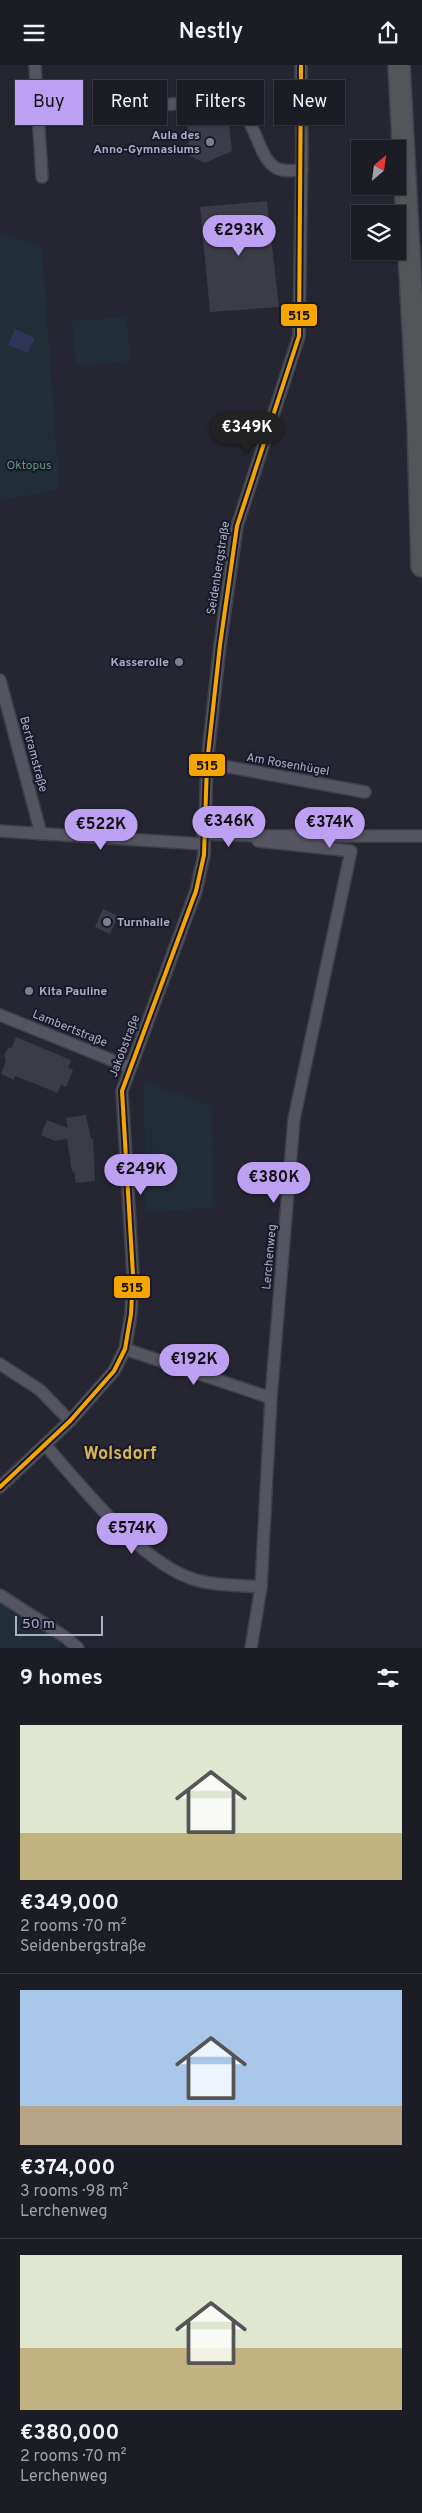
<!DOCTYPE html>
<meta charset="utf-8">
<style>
body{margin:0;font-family:Overpass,sans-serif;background:#25252d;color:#f1f3f6;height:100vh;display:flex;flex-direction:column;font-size:19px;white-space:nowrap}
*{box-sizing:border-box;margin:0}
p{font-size:16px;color:#a0a1a7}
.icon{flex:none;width:28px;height:28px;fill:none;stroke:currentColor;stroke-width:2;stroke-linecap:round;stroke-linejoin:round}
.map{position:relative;height:1583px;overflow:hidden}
.side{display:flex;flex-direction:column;background:#1c1c25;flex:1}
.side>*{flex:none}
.hud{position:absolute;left:15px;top:15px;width:392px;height:45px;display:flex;gap:10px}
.needle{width:32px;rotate:29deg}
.fabs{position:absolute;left:351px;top:75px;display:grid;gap:10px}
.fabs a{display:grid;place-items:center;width:55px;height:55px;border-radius:0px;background:#1c1c25;box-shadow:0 1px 4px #0004,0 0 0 1px #3a3a42;font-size:25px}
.scale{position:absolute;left:15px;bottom:12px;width:88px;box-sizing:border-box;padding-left:5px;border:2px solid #acaec4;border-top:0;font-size:14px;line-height:18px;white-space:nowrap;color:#acaec4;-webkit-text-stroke:4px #181a2b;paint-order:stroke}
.price{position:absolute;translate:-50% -42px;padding:0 11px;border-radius:18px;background:#bca0f2;color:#111;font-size:16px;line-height:32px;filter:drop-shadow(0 1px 2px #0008)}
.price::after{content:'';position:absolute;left:50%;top:30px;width:15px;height:11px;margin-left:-8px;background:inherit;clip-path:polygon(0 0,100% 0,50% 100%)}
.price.on{background:#222;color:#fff}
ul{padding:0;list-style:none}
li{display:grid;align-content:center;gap:10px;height:265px;padding:0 20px}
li+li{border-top:1px solid #3a3a42}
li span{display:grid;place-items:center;height:155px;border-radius:0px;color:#555}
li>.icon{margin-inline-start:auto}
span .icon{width:90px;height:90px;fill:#fffc;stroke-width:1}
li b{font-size:21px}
h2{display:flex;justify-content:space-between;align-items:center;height:60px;padding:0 20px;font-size:21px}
.chip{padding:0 18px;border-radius:0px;background:#1c1c25;box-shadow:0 1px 4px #0004,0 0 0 1px #3a3a42;font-size:18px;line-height:45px}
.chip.on{background:#bca0f2;color:#111}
header{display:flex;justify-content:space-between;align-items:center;height:65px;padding:0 20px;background:#1c1c25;font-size:22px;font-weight:600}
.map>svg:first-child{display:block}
.green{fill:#212d37}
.water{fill:#2e3559}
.building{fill:#3c3c48}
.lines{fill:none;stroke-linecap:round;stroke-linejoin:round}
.minor-casing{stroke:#3f4048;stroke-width:14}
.motorway-casing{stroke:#40424d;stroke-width:24}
.minor{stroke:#545560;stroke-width:11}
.motorway{stroke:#545559;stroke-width:21}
.bus-1-casing{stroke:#181a2b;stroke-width:8}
.bus-1{stroke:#f7a600;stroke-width:4}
.poi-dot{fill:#7d7e91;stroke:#181a2b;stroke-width:2}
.labels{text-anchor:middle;stroke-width:4;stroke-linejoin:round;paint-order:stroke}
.poi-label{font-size:12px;font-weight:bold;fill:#acaec4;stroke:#181a2b;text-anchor:end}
.park-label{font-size:12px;fill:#63957d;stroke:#181a2b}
.street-label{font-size:12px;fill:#acaec4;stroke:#181a2b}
.district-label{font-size:18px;font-weight:bold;fill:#d6b255;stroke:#181a2b}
.line-badge{stroke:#181a2b;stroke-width:2}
.pale-badge-label{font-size:14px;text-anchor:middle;font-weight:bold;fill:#111}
</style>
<header><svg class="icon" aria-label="menu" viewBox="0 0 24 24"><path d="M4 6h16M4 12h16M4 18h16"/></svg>Nestly<svg class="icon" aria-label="share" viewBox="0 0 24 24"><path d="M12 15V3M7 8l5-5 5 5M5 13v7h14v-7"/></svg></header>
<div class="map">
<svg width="422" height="1583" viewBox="0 0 422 1583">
<rect width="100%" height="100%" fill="#252631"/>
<g class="green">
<path d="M0 168 42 182 59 419 56 425 0 436Z"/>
<path d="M127 252 130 296 76 301 72 256Z"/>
<path d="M144 1017 212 1041 213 1142 145 1148Z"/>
<path d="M0 1537 63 1575 60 1583H0Z"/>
</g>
<path class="water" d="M15 264 35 273 28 288 8 280Z"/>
<g class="building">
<path d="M202 52 229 59 232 86 205 98 190 91 187 59Z"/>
<path d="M267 136 279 242 210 247 200 142Z"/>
<path d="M103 844 118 851 110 869 95 862Z"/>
<path d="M16 972 71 995 68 1003 73 1005 66 1022 61 1020 58 1028 15 1011 14 1015 1 1009 6 996 4 990 7 984 12 982Z"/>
<path d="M86 1050 91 1074H93L95 1116 76 1118 74 1106 72 1107 67 1074 55 1076 41 1070 47 1055 68 1063 66 1053Z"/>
</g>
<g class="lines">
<g class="minor-casing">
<g id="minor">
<path d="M35 0 42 112"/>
<path d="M146 42C170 40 206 33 228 38 259 46 255 100 282 105 288 106 296 105 302 105"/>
<path d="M0 615 41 769"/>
<path d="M207 698 365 727"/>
<path d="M0 766 203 779"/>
<path d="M203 769 256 771H422"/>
<path d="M0 950 129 1002"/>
<path d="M125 1284 271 1333"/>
<path d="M0 1299 40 1325 70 1356"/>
<path d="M45 1380C83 1422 141 1499 196 1515 215 1521 240 1520 261 1522"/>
<path d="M0 1422 70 1356 114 1306 125 1284 131 1249 133 1210 122 1026 196 826 204 790 207 698 220 580 237 461 299 271 302 80 301 0"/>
<path d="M0 1530 65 1572 78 1583"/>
<path d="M251 1583 261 1522 271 1333 294 1054 351 786 258 776 256 771"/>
</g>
</g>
<g class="motorway-casing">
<path id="motorway" d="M399 0 418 356 422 501"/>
</g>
<use href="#minor" class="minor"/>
<use href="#motorway" class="motorway"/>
<g class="bus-1-casing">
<path id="bus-1" d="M0 1422 70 1356 114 1306 125 1284 131 1249 133 1210 122 1026 196 826 204 790 207 698 220 580 237 461 299 271 301 0"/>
</g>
<use href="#bus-1" class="bus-1"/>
</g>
<g class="poi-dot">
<circle cx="210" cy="77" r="5"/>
<circle cx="179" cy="597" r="5"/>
<circle cx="107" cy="857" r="5"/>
<circle cx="29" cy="926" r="5"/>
</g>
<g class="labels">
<g class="poi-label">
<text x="200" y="74">Aula des<tspan x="200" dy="14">Anno-Gymnasiums</tspan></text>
<text x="169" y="601">Kasserolle</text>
<text x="117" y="861" text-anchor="start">Turnhalle</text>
<text x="39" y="930" text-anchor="start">Kita Pauline</text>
</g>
<g class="park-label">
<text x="29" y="404">Oktopus</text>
</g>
<g class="street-label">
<text transform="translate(218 503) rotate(-81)" y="4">Seidenbergstraße</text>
<text transform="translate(34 689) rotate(75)" y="4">Bertramstraße</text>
<text transform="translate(288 699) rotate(10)" y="4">Am Rosenhügel</text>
<text transform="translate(70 963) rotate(22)" y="4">Lambertstraße</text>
<text transform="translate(124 981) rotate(-69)" y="4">Jakobstraße</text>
<text transform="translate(269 1192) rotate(-85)" y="4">Lerchenweg</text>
</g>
<g class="district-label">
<text x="120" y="1394">Wolsdorf</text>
</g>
</g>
<g class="line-badge">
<rect x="280" y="238" width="38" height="24" rx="5" fill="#f7a600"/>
<rect x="188" y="688" width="38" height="24" rx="5" fill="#f7a600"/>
<rect x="113" y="1210" width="38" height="24" rx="5" fill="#f7a600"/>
</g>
<g class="pale-badge-label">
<text x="299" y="255">515</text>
<text x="207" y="705">515</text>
<text x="132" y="1227">515</text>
</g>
</svg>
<div class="fabs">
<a><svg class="needle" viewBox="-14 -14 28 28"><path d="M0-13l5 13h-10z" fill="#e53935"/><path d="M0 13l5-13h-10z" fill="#a0a1a7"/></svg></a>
<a><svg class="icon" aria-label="layers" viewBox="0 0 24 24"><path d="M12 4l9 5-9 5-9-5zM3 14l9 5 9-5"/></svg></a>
</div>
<div class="scale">50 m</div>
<b class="price" style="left:239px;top:192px">€293K</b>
<b class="price on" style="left:247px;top:389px">€349K</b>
<b class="price" style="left:229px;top:783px">€346K</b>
<b class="price" style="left:330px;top:784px">€374K</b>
<b class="price" style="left:101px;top:786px">€522K</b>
<b class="price" style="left:141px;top:1131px">€249K</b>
<b class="price" style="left:274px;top:1139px">€380K</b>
<b class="price" style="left:194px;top:1321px">€192K</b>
<b class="price" style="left:132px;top:1490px">€574K</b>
<div class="hud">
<a class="chip on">Buy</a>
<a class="chip">Rent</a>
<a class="chip">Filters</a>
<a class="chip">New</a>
</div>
</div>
<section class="side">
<h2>9 homes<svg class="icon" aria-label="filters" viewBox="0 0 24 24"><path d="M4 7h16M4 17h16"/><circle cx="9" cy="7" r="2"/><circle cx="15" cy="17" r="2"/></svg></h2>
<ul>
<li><span style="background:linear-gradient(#dfe7d0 70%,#c2b280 0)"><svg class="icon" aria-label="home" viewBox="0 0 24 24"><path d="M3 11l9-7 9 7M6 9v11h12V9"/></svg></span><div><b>€349,000</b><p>2 rooms · 70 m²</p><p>Seidenbergstraße</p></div></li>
<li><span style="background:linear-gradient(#a9c7e8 75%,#b9a48a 0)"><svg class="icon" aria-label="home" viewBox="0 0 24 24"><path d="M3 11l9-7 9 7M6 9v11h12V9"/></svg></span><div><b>€374,000</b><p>3 rooms · 98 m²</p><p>Lerchenweg</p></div></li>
<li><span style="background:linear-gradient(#dfe7d0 60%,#c2b280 0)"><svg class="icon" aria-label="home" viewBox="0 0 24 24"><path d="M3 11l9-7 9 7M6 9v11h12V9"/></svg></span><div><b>€380,000</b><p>2 rooms · 70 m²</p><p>Lerchenweg</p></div></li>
</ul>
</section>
